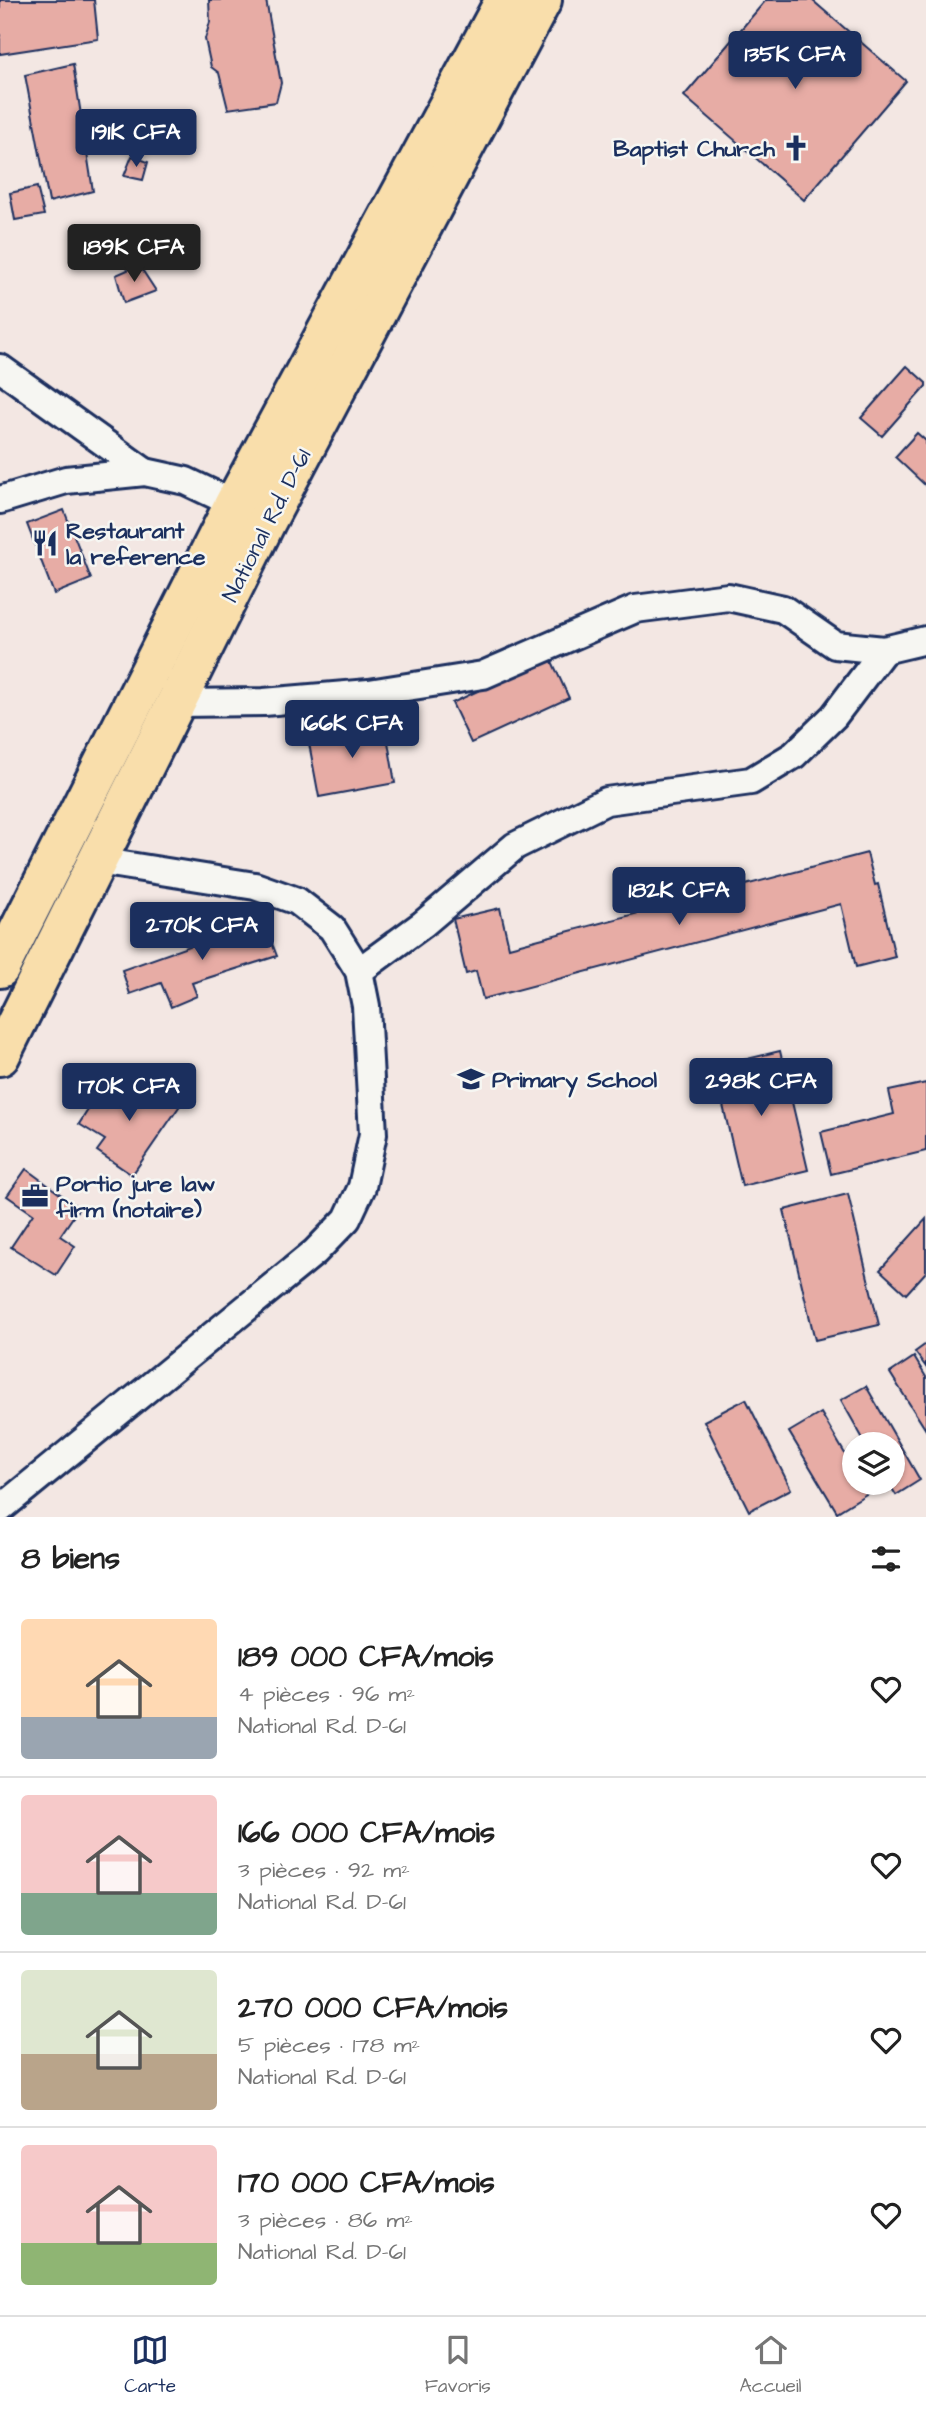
<!DOCTYPE html>
<html lang="fr">
<meta charset="utf-8">
<style>
body{margin:0;font-family:"Architects Daughter",sans-serif;background:#f6f6f6;color:#222;height:100vh;display:flex;flex-direction:column;font-size:26px;white-space:nowrap}
*{box-sizing:border-box;margin:0}
p{font-size:23px;color:#767676}
.icon{flex:none;width:38px;height:38px;fill:none;stroke:currentColor;stroke-width:2;stroke-linecap:round;stroke-linejoin:round}
.map{position:relative;height:1517px;overflow:hidden}
.drawer{display:flex;flex-direction:column;background:#fff;flex:1}
.drawer>*{flex:none}
.buttons{position:absolute;left:842px;top:1432px;display:grid;gap:14px}
.buttons a{display:grid;place-items:center;width:63px;height:63px;border-radius:50%;background:#fff;box-shadow:0 2px 5px #0004;font-size:35px}
.price{position:absolute;translate:-50% -60px;padding:0 16px;border-radius:7px;background:#1b2f5e;color:#fff;font-size:23px;line-height:46px;filter:drop-shadow(0 2px 4px #0008)}
.price::after{content:'';position:absolute;left:50%;top:42px;width:21px;height:16px;margin-left:-10px;background:inherit;clip-path:polygon(0 0,100% 0,50% 100%)}
.price.selected{background:#222;color:#fff}
ul{padding:0;list-style:none}
li{display:flex;align-items:center;gap:21px;height:175px;padding:0 21px}
li+li{border-top:2px solid #e0e0e0}
li span{display:grid;place-items:center;flex:none;width:196px;height:140px;border-radius:7px;color:#555}
li>.icon{margin-inline-start:auto}
span .icon{width:84px;height:84px;fill:#fffc;stroke-width:1}
li b{font-size:30px}
h2{display:flex;justify-content:space-between;align-items:center;height:84px;padding:0 21px;font-size:30px}
.menu{display:flex;justify-content:space-around;align-items:center;height:98px;border-top:2px solid #e0e0e0;background:#fff;font-size:19px;color:#767676}
.menu a{display:grid;justify-items:center;gap:4px}
.menu .selected{color:#1b2f5e}
.map>svg:first-child{display:block}
.building{fill:#e7aca5;stroke:#1b2f5e;stroke-width:2}
.lines{fill:none;stroke-linecap:round;stroke-linejoin:round}
.street-casing{stroke:#1b2f5e;stroke-width:32}
.highway-casing{stroke:#1b2f5e;stroke-width:44}
.street{stroke:#f6f6f2;stroke-width:26}
.highway{stroke:#f9deab;stroke-width:38}
.labels{text-anchor:middle;stroke-width:5;stroke-linejoin:round;paint-order:stroke}
.poi-label{font-size:23px;font-weight:bold;fill:#1b2f5e;stroke:#f6f6f2;text-anchor:start}
.street-label{font-size:23px;fill:#1b2f5e;stroke:#f6f6f2}
</style>
<div class="map">
<svg width="926" height="1517" viewBox="0 0 926 1517">
<rect width="100%" height="100%" fill="#f3e7e3"/>
<filter id="ink" filterUnits="userSpaceOnUse"><feTurbulence type="fractalNoise" baseFrequency=".0143" numOctaves="2"/><feDisplacementMap in="SourceGraphic" scale="14" xChannelSelector="R" yChannelSelector="G"/><feConvolveMatrix kernelMatrix="1 2 1 2 8 2 1 2 1" color-interpolation-filters="sRGB"/></filter>
<g filter="url(#ink)">
<g class="building">
<path d="M0 0H94L98 39 0 54Z"/>
<path d="M209 0H266L281 83 276 102 228 109 219 73 211 67 205 39 210 22Z"/>
<path d="M766 0H812L906 81 804 200 684 96Z"/>
<path d="M73 64 93 191 49 202 25 75Z"/>
<path d="M132 156 148 162 143 180 124 176Z"/>
<path d="M37 187 44 215 15 220 10 193Z"/>
<path d="M139 265 156 291 124 303 116 275Z"/>
<path d="M907 366 926 383V386L882 436 861 418Z"/>
<path d="M917 433 926 441V486L895 457Z"/>
<path d="M64 510 91 579 54 594 27 524Z"/>
<path d="M550 657 569 698 471 743 452 703Z"/>
<path d="M385 724 395 783 319 797 308 738Z"/>
<path d="M867 853 875 885 878 884 895 957 856 967 841 904 483 999 476 971 466 974 453 919 500 908 509 947Z"/>
<path d="M263 920 277 956 192 983 197 996 171 1007 161 983 130 994 122 970Z"/>
<path d="M780 1051 808 1170 742 1186 714 1067Z"/>
<path d="M146 1080 181 1104 132 1175 97 1151 105 1140 79 1124 106 1082 132 1099Z"/>
<path d="M926 1083V1151L831 1174 821 1132 894 1114 889 1091Z"/>
<path d="M26 1169 79 1208 60 1236 75 1246 56 1275 11 1247 33 1214 7 1196Z"/>
<path d="M848 1194 879 1325 815 1340 784 1210Z"/>
<path d="M926 1219V1272L906 1294 880 1270Z"/>
<path d="M926 1344V1367L915 1352Z"/>
<path d="M914 1357 926 1377V1430L890 1373Z"/>
<path d="M866 1386 920 1480 896 1495 888 1482H892V1444H866L841 1400Z"/>
<path d="M746 1399 791 1489 749 1511 704 1421Z"/>
<path d="M821 1413 854 1469V1482H862L868 1493 837 1512 789 1432Z"/>
</g>
<g class="lines">
<g class="street-casing">
<g id="street">
<path d="M0 368 145 472"/>
<path d="M0 500 66 480 145 472 186 481 249 511"/>
<path d="M178 703 264 702 369 693 483 675 635 609 728 597 783 609 835 645 884 650 926 640"/>
<path d="M359 971 423 924 515 846 606 801 751 781 794 755 834 716 884 650"/>
<path d="M0 1509 315 1252 347 1219 362 1187 373 1134 366 1006 359 971 332 928 297 901 255 886 98 861"/>
</g>
</g>
<g class="highway-casing">
<g id="highway">
<path d="M0 968 234 504 505 0"/>
<path d="M0 1056 267 520 542 0"/>
</g>
</g>
<use href="#street" class="street"/>
<use href="#highway" class="highway"/>
</g>
</g>
<defs>
<g id="church-bare" transform="scale(2.1)"><path d="M-1.2-6h2.4v3.5h3.3v2.4h-3.3V6h-2.4V-.1h-3.3v-2.4h3.3Z" fill="#1b2f5e" stroke="#f6f6f2" stroke-width="2.5" paint-order="stroke"/></g>
<g id="restaurant-bare" transform="scale(2.1)"><path d="M-5-6h1v4h1v-4h1v4h1v-4h1v5L-1.5 .5V6h-2V.5L-5-1ZM5-6V6H3V1.5H1.5Q1.5-4 5-6Z" fill="#1b2f5e" stroke="#f6f6f2" stroke-width="2.5" paint-order="stroke"/></g>
<g id="school-bare" transform="scale(2.1)"><path d="M0-5L7-2L0 1L-7-2ZM-4 1L0 2.5L4 1V4Q0 6-4 4Z" fill="#1b2f5e" stroke="#f6f6f2" stroke-width="2.5" paint-order="stroke"/></g>
<g id="office-bare" transform="scale(2.1)"><path d="M-6-3h4V-5.5h4V-3h4V5H-6ZM-1-4.5V-3h2v-1.5ZM-6 0V1H6V0Z" fill="#1b2f5e" stroke="#f6f6f2" stroke-width="2.5" paint-order="stroke"/></g>
</defs>
<g fill-rule="evenodd">
<use href="#church-bare" x="796" y="148"/>
<use href="#restaurant-bare" x="45" y="543"/>
<use href="#school-bare" x="471" y="1079"/>
<use href="#office-bare" x="35" y="1196"/>
</g>
<g class="labels">
<g class="poi-label">
<text x="775" y="156" text-anchor="end">Baptist Church</text>
<text x="66" y="538">Restaurant<tspan x="66" dy="26">la reference</tspan></text>
<text x="492" y="1087">Primary School</text>
<text x="56" y="1191">Portio jure law<tspan x="56" dy="26">firm (notaire)</tspan></text>
</g>
<g class="street-label">
<text transform="translate(266 525) rotate(-63)" y="8">National Rd. D-61</text>
</g>
</g>
</svg>
<div class="buttons">
<a><svg class="icon" aria-label="layers" viewBox="0 0 24 24"><path d="M12 4l9 5-9 5-9-5zM3 14l9 5 9-5"/></svg></a>
</div>
<b class="price" style="left:795px;top:91px">135K CFA</b>
<b class="price" style="left:136px;top:169px">191K CFA</b>
<b class="price selected" style="left:134px;top:284px">189K CFA</b>
<b class="price" style="left:352px;top:760px">166K CFA</b>
<b class="price" style="left:679px;top:927px">182K CFA</b>
<b class="price" style="left:202px;top:962px">270K CFA</b>
<b class="price" style="left:761px;top:1118px">298K CFA</b>
<b class="price" style="left:129px;top:1123px">170K CFA</b>
</div>
<section class="drawer">
<h2>8 biens<svg class="icon" aria-label="filters" viewBox="0 0 24 24"><path d="M4 7h16M4 17h16"/><circle cx="9" cy="7" r="2"/><circle cx="15" cy="17" r="2"/></svg></h2>
<ul>
<li><span style="background:linear-gradient(#ffd9b3 70%,#9aa5b1 0)"><svg class="icon" aria-label="home" viewBox="0 0 24 24"><path d="M3 11l9-7 9 7M6 9v11h12V9"/></svg></span><div><b>189 000 CFA/mois</b><p>4 pièces · 96 m²</p><p>National Rd. D-61</p></div><svg class="icon" aria-label="heart" viewBox="0 0 24 24"><path d="M12 20l-8-8c-3-5 5-10 8-4 3-6 11-1 8 4z"/></svg></li>
<li><span style="background:linear-gradient(#f6c9c9 70%,#7fa58c 0)"><svg class="icon" aria-label="home" viewBox="0 0 24 24"><path d="M3 11l9-7 9 7M6 9v11h12V9"/></svg></span><div><b>166 000 CFA/mois</b><p>3 pièces · 92 m²</p><p>National Rd. D-61</p></div><svg class="icon" aria-label="heart" viewBox="0 0 24 24"><path d="M12 20l-8-8c-3-5 5-10 8-4 3-6 11-1 8 4z"/></svg></li>
<li><span style="background:linear-gradient(#dfe7d0 60%,#b9a48a 0)"><svg class="icon" aria-label="home" viewBox="0 0 24 24"><path d="M3 11l9-7 9 7M6 9v11h12V9"/></svg></span><div><b>270 000 CFA/mois</b><p>5 pièces · 178 m²</p><p>National Rd. D-61</p></div><svg class="icon" aria-label="heart" viewBox="0 0 24 24"><path d="M12 20l-8-8c-3-5 5-10 8-4 3-6 11-1 8 4z"/></svg></li>
<li><span style="background:linear-gradient(#f6c9c9 70%,#8fb573 0)"><svg class="icon" aria-label="home" viewBox="0 0 24 24"><path d="M3 11l9-7 9 7M6 9v11h12V9"/></svg></span><div><b>170 000 CFA/mois</b><p>3 pièces · 86 m²</p><p>National Rd. D-61</p></div><svg class="icon" aria-label="heart" viewBox="0 0 24 24"><path d="M12 20l-8-8c-3-5 5-10 8-4 3-6 11-1 8 4z"/></svg></li>
</ul>
</section>
<nav class="menu">
<a class="selected"><svg class="icon" aria-label="map" viewBox="0 0 24 24"><path d="M3 6l6-2 6 2 6-2v14l-6 2-6-2-6 2zM9 4v14M15 6v14"/></svg>Carte</a>
<a><svg class="icon" aria-label="saved" viewBox="0 0 24 24"><path d="M7 4h10v16l-5-4-5 4z"/></svg>Favoris</a>
<a><svg class="icon" aria-label="home" viewBox="0 0 24 24"><path d="M3 11l9-7 9 7M6 9v11h12V9"/></svg>Accueil</a>
</nav>
